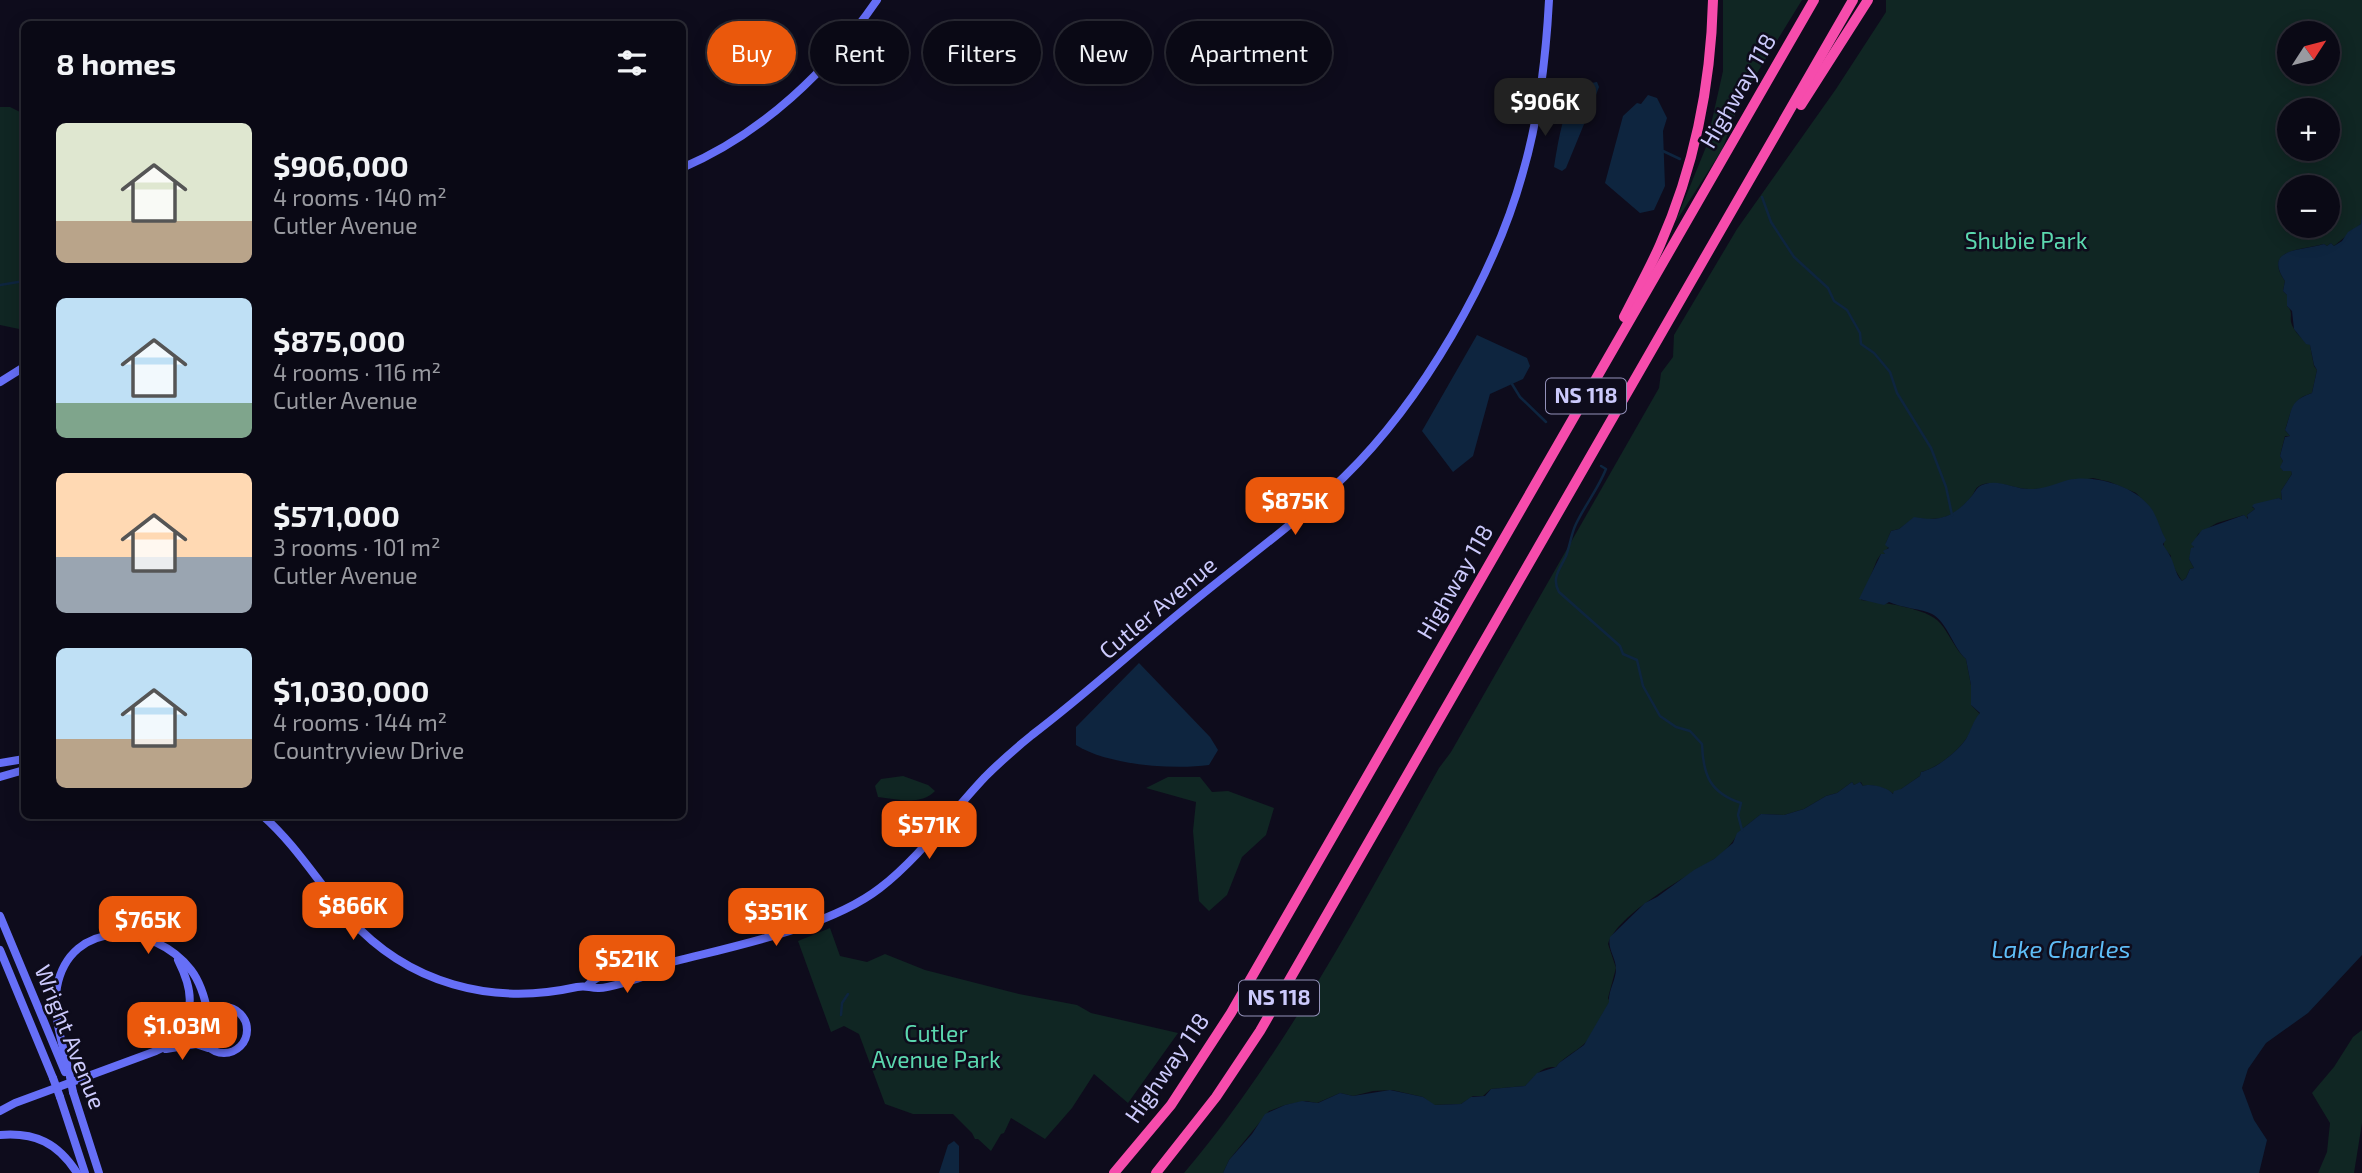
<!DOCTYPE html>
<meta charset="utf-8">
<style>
body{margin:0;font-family:"Exo 2",sans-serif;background:#181722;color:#f1f3f6;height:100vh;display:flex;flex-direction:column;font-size:26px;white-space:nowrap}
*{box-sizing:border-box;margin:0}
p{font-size:23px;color:#999aa0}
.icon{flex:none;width:38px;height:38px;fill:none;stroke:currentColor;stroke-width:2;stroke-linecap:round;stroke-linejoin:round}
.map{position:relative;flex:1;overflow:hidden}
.details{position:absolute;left:21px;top:21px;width:665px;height:798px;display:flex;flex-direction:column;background:#0a0915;border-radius:10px;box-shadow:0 4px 18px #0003,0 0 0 2px #2a2a34}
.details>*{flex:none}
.guide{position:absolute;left:707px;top:21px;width:665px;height:63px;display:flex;gap:14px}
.needle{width:46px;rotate:54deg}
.tools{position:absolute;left:2277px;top:21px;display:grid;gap:14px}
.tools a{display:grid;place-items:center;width:63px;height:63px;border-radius:50%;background:#0a0915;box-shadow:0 4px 18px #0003,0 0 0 2px #2a2a34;font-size:35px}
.price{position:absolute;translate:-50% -60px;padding:0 16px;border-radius:14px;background:#ea580c;color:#fff;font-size:23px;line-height:46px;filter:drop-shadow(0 2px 4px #0008)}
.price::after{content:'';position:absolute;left:50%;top:42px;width:21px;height:16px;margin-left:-10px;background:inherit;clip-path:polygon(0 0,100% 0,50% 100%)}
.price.on{background:#222;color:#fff}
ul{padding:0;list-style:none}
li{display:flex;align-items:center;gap:21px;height:175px;padding:0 35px}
li span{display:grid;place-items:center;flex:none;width:196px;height:140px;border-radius:10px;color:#555}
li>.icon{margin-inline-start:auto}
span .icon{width:84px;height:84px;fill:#fffc;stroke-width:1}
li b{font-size:30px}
h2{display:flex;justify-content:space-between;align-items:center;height:84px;padding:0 35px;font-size:30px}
.chip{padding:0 24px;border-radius:32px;background:#0a0915;box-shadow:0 4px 18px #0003,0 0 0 2px #2a2a34;font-size:24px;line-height:63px}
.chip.on{background:#ea580c;color:#fff}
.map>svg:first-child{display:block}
.green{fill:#102623;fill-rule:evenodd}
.water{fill:#0e253f}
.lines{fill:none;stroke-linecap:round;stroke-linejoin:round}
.stream{stroke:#0e253f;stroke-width:2.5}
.secondary{stroke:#666ff7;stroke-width:8}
.highway{stroke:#f64cac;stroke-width:10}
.secondary-bridge{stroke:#666ff7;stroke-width:8}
.labels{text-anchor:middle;stroke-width:5;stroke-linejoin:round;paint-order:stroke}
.shield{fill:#0e0c1c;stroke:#9391b9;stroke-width:2}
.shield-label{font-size:21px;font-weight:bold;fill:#cccafc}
.street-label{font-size:23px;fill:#cccafc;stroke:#0e0c1c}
.park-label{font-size:23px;fill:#5bd7ae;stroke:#0e0c1c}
.water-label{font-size:24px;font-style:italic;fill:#5ebdf7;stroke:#0e0c1c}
</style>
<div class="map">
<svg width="2362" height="1173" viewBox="0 0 2362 1173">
<rect width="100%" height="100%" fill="#0e0c1c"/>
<g class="green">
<path d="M1723 0H1802L1741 99 1722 150 1675 223 1706 147 1723 71Z"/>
<path d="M1886 0H2362V223L2334 246 2331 243 2327 246 2324 244C2304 250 2262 248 2285 281L2283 291 2287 295V306C2293 312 2290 314 2291 322 2293 331 2304 341 2310 345L2314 366 2317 370 2312 393C2291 399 2292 411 2285 430L2290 436H2285L2280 456 2283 461 2281 467 2283 471H2291L2292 474 2281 491 2282 500 2279 498 2252 507 2255 509 2247 515V519L2244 515 2217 523 2198 534 2189 559 2194 568 2190 569 2186 578 2182 581 2171 563V556L2164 548V537L2152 510 2136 493 2110 482 2093 478C2073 482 2049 490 2029 489 2013 489 1997 479 1981 485 1974 488 1975 493 1971 497 1954 518 1941 521 1914 518L1899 529 1891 531 1886 543 1890 545 1884 553 1887 554H1881L1877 560 1861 600C1881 602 1928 608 1940 623 1949 633 1956 651 1966 659L1971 685V705L1980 714C1973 721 1972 731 1966 739 1956 753 1937 768 1921 772L1920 776 1894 794C1888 789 1872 783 1863 786L1861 782 1854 785 1852 782 1837 793 1826 796 1804 809 1784 815 1761 814C1754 820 1741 829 1737 835 1731 845 1722 855 1711 861 1683 879 1619 913 1608 944L1616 968 1608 998 1610 1002C1601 1014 1593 1036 1583 1045 1574 1053 1562 1058 1556 1067 1540 1066 1535 1077 1525 1086L1491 1089 1483 1096H1473L1461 1104 1433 1105 1423 1097 1392 1090 1373 1091 1353 1096 1340 1093 1317 1103 1306 1101 1285 1105 1269 1111 1229 1160 1223 1173H1184C1285 1054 1363 904 1439 768L1451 752 1659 388 1661 373 1673 357 1674 335 1737 229 1836 89 1886 12ZM2289 33H2328V72H2289ZM2289 110H2328V149H2289ZM2289 187H2328V226H2289Z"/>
<path d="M0 107H10L24 114V330L0 325Z"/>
<path d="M903 776 928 785 935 791C921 806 896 799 878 797L875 786 881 779Z"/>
<path d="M1168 777H1200L1212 792 1228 791 1274 808 1266 835 1242 857 1227 895 1209 911 1199 901 1193 831 1196 802 1146 788Z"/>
<path d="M830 928 840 956 867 962 885 954 925 970 1019 994 1077 1005 1091 1013 1178 1033 1128 1103 1094 1074 1072 1108 1045 1139 1011 1118 1004 1133 1001 1134 991 1151 978 1139H975L972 1133 953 1114H913L885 1104 859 1034 844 1026 831 1032 798 941Z"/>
<path d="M2362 1030V1123L2354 1173H2318L2327 1152 2330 1123 2312 1093 2334 1067 2353 1037Z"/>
</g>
<g class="water">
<path d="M1597 82 1599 87 1596 95 1566 168 1562 171 1554 167C1557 147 1564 105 1576 90 1581 85 1590 83 1597 82Z"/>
<path d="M1648 95 1657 98 1667 118 1663 131 1665 186 1654 210 1640 213 1605 183 1623 116 1637 103 1641 104Z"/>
<path d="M2362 214V955L2308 1013 2266 1043 2248 1069 2242 1088 2254 1120 2267 1140 2259 1173H1223L1229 1160 1252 1134 1265 1114 1285 1105 1302 1101 1318 1103 1340 1093 1353 1096 1390 1090 1423 1097 1435 1105 1461 1104 1471 1097 1485 1096 1491 1089 1525 1086 1537 1073 1556 1067 1559 1063 1584 1045 1609 1002C1608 991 1616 980 1616 969 1616 957 1607 949 1610 937L1645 903 1657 897 1694 870 1714 859 1733 843 1737 833 1761 814 1784 815 1804 809 1826 796 1837 793 1852 782 1854 785 1860 782 1863 786C1871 783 1889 788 1893 794L1894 791 1901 789 1920 776 1921 772C1936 769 1957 752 1966 739 1971 731 1973 720 1980 713L1971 705V685L1966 659C1953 648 1948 623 1932 614 1922 609 1902 608 1889 602L1884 605 1859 599 1881 554H1885L1883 551 1889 548 1885 545 1891 531 1899 529 1914 517C1940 522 1953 517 1970 498 1976 492 1976 486 1985 484 2000 479 2016 490 2032 489 2044 489 2057 483 2068 480 2094 474 2138 486 2153 511 2158 520 2161 531 2166 540L2163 544C2164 547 2167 550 2169 554 2175 563 2174 573 2182 581L2186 578 2190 569 2194 568 2189 559 2191 548 2194 547 2191 544 2202 530 2244 515 2248 519 2247 515 2255 509 2252 506 2254 504 2279 498 2282 500 2281 491 2292 474 2291 471H2283L2280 467 2283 461 2280 456 2285 437 2290 436 2285 430C2293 410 2288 401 2312 393L2317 370 2314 365 2310 345 2306 344 2294 329 2292 311 2287 306V295L2283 291 2285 281C2262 247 2303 251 2324 244L2327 246 2331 243 2334 246 2342 241 2348 232 2361 224Z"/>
<path d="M1477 335 1527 358 1530 366 1523 379 1490 394 1473 456 1453 472 1422 431Z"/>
<path d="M1139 663 1210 737 1218 750 1209 765C1173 770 1107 765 1076 745V727Z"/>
<path d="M954 1141 959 1146V1173H939L948 1145Z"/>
</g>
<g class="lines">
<g class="stream">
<path d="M1663 151 1680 159"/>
<path d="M1762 197 1771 222 1794 257 1828 288 1834 301 1847 310 1860 333 1861 344 1874 353 1890 372 1897 393 1931 448 1946 487 1952 515"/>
<path d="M0 285 24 281"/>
<path d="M1512 384 1520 397 1546 422"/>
<path d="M1601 466 1606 469C1598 489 1585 505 1576 524 1571 534 1570 546 1566 556 1560 569 1551 578 1559 592L1620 646 1623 654 1637 660 1643 686 1660 716 1676 727 1690 731 1702 744C1703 775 1710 793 1741 803L1738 815 1742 830"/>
<path d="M841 1015 842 1003 848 994"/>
</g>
<g class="secondary">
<path d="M682 168C762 134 829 70 877 0"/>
<path d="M0 382 24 367"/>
<path d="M0 763 24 759"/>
<path d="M0 777 24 770"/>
<path d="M263 816C297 846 319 884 349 918 408 984 492 1006 577 987 587 985 589 988 598 988 605 989 643 978 649 974 652 972 654 969 657 966"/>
<path d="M0 916 65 1072"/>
<path d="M0 950 53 1078"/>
<path d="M588 985C599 973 640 962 657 966 723 948 826 930 880 888 920 857 950 814 985 777 1000 762 1016 748 1032 735 1086 694 1136 648 1188 606 1240 563 1296 523 1344 477 1422 401 1494 277 1523 172 1539 117 1546 58 1549 0"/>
<circle cx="224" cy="1030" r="23"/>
<path d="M161 1046C193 1017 198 1000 178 960"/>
<path d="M166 1049 196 1044 208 1048"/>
<path d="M69 1072C63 1045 52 1015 57 987 70 918 154 922 191 970 201 983 205 998 208 1014"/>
<path d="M73 1092 99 1173"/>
<path d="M60 1097 85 1173"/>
<path d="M0 1111 15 1103 156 1051 188 1036 202 1023"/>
<path d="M0 1135C35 1132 58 1143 77 1173"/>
</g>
<g class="highway">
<path d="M1801 105 1868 0"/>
<path d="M1624 317C1636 293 1649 270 1660 245 1694 168 1711 84 1713 0"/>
<path d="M1114 1173 1171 1105 1231 1013 1814 0"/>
<path d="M1156 1173 1216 1097 1260 1031 1853 0"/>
</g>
<g class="secondary-bridge">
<path d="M69 1072 73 1092"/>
<path d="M53 1078 60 1097"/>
</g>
</g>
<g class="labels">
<g class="shield">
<rect x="1546" y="378.5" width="80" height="35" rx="5"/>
<rect x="1239" y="980.5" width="80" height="35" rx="5"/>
</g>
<g class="shield-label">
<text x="1586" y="403">NS 118</text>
<text x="1279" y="1005">NS 118</text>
</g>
<g class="street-label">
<text transform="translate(1738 91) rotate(-60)" y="8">Highway 118</text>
<text transform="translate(1455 582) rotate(-60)" y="8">Highway 118</text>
<text transform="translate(1158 608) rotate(-40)" y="8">Cutler Avenue</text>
<text transform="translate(70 1037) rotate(68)" y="8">Wright Avenue</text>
<text transform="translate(1167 1068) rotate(-55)" y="8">Highway 118</text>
</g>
<g class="park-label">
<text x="2026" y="249">Shubie Park</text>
<text x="936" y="1042">Cutler<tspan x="936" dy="26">Avenue Park</tspan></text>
</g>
<g class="water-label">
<text x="2061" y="958">Lake Charles</text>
</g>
</g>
</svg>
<div class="tools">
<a><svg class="needle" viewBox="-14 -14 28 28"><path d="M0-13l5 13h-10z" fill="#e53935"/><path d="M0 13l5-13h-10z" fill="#999aa0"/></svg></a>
<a>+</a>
<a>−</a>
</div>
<b class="price on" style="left:1545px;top:138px">$906K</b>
<b class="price" style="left:1295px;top:537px">$875K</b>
<b class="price" style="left:929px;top:861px">$571K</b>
<b class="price" style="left:353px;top:942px">$866K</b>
<b class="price" style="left:776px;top:948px">$351K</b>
<b class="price" style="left:148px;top:956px">$765K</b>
<b class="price" style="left:627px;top:995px">$521K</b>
<b class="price" style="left:182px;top:1062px">$1.03M</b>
<div class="guide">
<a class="chip on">Buy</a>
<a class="chip">Rent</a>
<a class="chip">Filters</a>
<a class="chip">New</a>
<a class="chip">Apartment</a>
</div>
<section class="details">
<h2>8 homes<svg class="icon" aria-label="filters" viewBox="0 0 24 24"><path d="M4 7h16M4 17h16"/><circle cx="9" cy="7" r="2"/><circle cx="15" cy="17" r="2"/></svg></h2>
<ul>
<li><span style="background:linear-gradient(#dfe7d0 70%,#b9a48a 0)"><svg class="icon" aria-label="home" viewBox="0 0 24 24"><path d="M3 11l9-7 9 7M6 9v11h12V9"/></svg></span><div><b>$906,000</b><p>4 rooms · 140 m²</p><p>Cutler Avenue</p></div></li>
<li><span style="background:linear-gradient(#bfe0f5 75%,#7fa58c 0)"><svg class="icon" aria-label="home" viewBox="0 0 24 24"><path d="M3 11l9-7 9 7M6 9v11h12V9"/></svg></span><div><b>$875,000</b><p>4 rooms · 116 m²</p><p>Cutler Avenue</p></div></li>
<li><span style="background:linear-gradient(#ffd9b3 60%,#9aa5b1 0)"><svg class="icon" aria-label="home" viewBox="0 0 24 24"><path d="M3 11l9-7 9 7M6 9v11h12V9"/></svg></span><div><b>$571,000</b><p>3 rooms · 101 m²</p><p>Cutler Avenue</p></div></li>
<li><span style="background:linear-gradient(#bfe0f5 65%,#b9a48a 0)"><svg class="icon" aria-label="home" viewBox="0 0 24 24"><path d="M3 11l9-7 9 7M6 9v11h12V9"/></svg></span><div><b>$1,030,000</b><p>4 rooms · 144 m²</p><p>Countryview Drive</p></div></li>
</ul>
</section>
</div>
